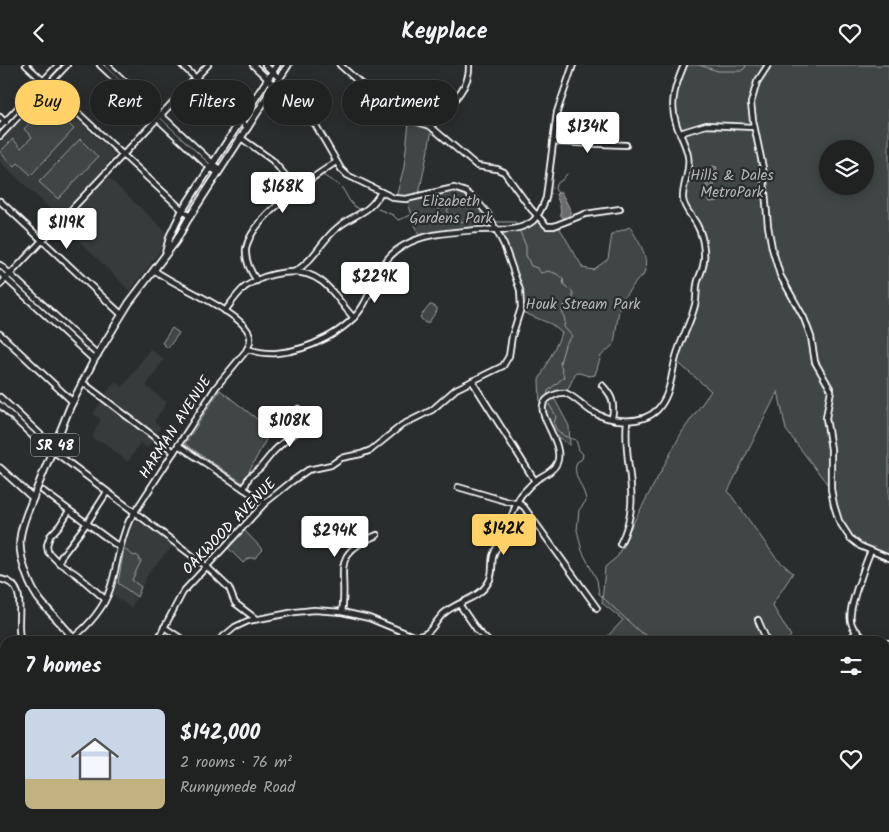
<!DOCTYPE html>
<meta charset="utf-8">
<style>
body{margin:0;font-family:Kalam,sans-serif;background:#282a2a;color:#f1f3f6;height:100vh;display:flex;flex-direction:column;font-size:19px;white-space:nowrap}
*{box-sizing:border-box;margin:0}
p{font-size:16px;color:#a2a4a5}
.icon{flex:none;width:28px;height:28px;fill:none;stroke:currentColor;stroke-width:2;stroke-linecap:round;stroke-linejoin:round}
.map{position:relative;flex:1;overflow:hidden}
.drawer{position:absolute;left:0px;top:571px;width:890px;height:196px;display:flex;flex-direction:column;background:#202222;border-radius:15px 15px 0 0;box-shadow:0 2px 12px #0003,0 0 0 1px #3d3f40}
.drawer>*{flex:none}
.top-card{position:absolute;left:15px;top:15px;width:500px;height:45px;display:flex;gap:10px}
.controls{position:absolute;left:819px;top:75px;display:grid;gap:10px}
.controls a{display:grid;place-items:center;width:55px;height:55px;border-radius:50%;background:#202222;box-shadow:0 2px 12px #0003,0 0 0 1px #3d3f40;font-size:25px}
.price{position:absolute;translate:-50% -42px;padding:0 11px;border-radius:5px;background:#fff;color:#222;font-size:16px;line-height:32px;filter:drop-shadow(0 1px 2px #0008)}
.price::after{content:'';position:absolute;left:50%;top:30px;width:15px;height:11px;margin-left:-8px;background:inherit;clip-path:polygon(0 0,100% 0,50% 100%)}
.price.current{background:#ffd166;color:#111}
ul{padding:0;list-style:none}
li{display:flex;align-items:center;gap:15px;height:125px;padding:0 25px}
li span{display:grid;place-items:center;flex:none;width:140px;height:100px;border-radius:8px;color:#555}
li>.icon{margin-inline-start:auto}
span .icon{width:60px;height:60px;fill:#fffc;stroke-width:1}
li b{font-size:21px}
h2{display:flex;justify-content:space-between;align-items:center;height:60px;padding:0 25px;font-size:21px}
.chip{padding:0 18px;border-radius:22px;background:#202222;box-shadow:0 2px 12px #0003,0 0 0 1px #3d3f40;font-size:18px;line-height:45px}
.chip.current{background:#ffd166;color:#111}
header{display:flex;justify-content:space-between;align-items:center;height:65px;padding:0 25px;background:#202222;font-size:22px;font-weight:700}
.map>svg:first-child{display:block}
.built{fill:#373a3b}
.green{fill:#414445;stroke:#a0a2a2;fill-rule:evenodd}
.water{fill:#6a6c6d;stroke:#a6a7a7}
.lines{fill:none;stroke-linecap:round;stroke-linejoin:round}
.stream{stroke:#a6a7a7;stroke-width:1}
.minor-casing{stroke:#fff;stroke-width:8}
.major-casing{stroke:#fff;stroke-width:9}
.minor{stroke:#2a2d2e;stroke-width:4.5}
.major{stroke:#2a2d2e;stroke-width:5.5}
.labels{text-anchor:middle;stroke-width:4.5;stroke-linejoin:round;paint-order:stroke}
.shield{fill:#2a2d2e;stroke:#bfc0c0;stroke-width:1}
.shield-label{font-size:14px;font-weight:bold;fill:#fff}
.park-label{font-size:15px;fill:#b3b4b5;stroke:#2a2d2e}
.street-label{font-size:15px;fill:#fff;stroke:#2a2d2e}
</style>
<header><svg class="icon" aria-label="back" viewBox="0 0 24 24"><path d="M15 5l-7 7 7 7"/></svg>Keyplace<svg class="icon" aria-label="heart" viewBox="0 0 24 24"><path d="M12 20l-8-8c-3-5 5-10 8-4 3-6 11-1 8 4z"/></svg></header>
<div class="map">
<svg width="889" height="767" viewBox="0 0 889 767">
<rect width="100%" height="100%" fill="#2a2d2e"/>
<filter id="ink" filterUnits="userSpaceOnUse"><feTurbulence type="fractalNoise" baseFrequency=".02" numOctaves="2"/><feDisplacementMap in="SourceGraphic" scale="10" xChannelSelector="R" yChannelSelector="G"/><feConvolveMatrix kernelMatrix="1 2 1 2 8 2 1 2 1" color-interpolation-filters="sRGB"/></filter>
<g filter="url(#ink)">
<g class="built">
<path d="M48 27 115 90 107 98 108 112 167 168 158 189 130 226 63 160 58 151 0 97V77Z"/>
<path d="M150 284 164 294 146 321 167 337 154 357 161 362 155 371 171 382 169 387 153 375 147 383 140 378 128 397 103 377 97 376 92 371 101 355 93 349 101 337 94 331 99 324 106 329 115 316 123 322Z"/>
<path d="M135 454H137L173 481 149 507 131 543 112 529 117 518 124 480Z"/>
</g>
<g class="green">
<path d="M684 0H889V493L860 481 842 462 831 424 786 365 778 326 728 426 776 493 793 508 772 540 791 571 786 576H603L623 555 602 538 605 502 618 491 620 485 624 482 625 475 630 464 682 367 711 326 675 295 694 244 697 220 704 198 700 166 683 135 689 96 672 40ZM828 84H865V121H828Z"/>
<path d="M48 39 74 64 31 110 18 98 14 102 0 87 13 74 21 83 32 72 24 64Z"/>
<path d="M409 57 424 61 432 65 419 129 409 132H396L404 102Z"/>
<path d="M80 74 98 92 58 134 39 117Z"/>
<path d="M452 124C457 126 463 127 467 130 476 135 491 150 490 161L487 163 452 165 419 171 407 135Z"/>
<path d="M537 156 553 163 559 162 583 203 593 205 608 194 612 169 630 162C639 177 651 193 643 211L640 212 620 237 614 279 601 291 595 310 589 311 576 307 567 326C557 326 546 331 540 340L539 315 562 268 551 259 522 247 523 234 521 225 503 171 508 168 526 163Z"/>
<path d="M430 240H432L437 243V246L428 258H425L420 252Z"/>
<path d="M172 263 179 268 168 283 162 278Z"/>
<path d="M220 325 271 365 243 418 185 379Z"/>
<path d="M554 333 569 361 570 381 554 368 546 350V339Z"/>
<path d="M242 466H245L263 485 255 493H249L243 498 227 482Z"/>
<path d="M124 484 134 491 136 490 140 493 139 495 141 496 132 515 141 522 137 532 118 518Z"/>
<path d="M422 763H706L705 767H423Z"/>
</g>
<g class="water">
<path d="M712 101 717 102 714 121 718 136 710 137 707 133 706 116Z"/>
<path d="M561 127 571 146 569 151 564 153 561 151 560 141 556 129Z"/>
</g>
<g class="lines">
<g class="stream">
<path d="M699 0 718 6H741L745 3 746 0"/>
<path d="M323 110C329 115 338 118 342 123 349 133 350 143 364 145"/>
<path d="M558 128 555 124 556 119 562 115 567 109"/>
<path d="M378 144 393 150 398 155 414 149 423 152 436 151 439 144 444 141 448 142 447 153 448 155C452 152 453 147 459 150L460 156 462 157 472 149 479 152H483"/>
<path d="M493 155 498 157H515L517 158"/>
<path d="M520 167 526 181V190L531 201 537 203 541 208 549 206 557 209 563 214 564 220 573 227V238L563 241 562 246 565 255 564 262 572 271 565 280 560 298 564 312 548 326 547 332"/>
<path d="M549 339 556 351 554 359 556 364 564 371 576 375 579 385 583 389 582 394 577 397C571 411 585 422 586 436L579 445 577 465 582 486 597 515 599 529 640 567 655 576"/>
<path d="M691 767 693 762"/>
</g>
<g class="minor-casing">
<g id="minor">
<path d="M26 0 189 151"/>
<path d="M100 0 207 100 218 108"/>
<path d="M107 0 220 105"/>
<path d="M182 0 248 63"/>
<path d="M265 0 279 13"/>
<path d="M340 0 396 50 430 61 477 101 497 104 504 107 531 144 547 161H554L585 149 620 144"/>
<path d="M768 0 757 17 751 38 753 55 763 103 768 161 772 183 780 210 804 253 811 272 815 297 831 325 826 353 831 384V424L834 440 839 456 850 473 860 481 889 493"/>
<path d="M0 52 6 58"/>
<path d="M429 60C445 44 471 25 469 0"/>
<path d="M0 62 58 0"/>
<path d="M680 68 706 60 754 62"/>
<path d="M0 71 67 0"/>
<path d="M241 73 272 95 297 124"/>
<path d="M553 77 626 80"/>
<path d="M0 136 121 249"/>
<path d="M0 200 98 290"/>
<path d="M294 207C315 195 320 177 337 163 356 147 367 151 381 127"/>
<path d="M0 208 94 295"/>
<path d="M257 216C250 206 245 196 246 184 251 152 311 114 336 97"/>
<path d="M0 220 208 0"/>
<path d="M225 246C231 238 237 229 245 222 265 208 300 200 321 216 333 224 343 242 354 253"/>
<path d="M0 269 73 337"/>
<path d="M247 284C257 287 267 289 277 288 307 286 349 266 364 239 377 216 378 196 403 181 424 168 454 167 477 165 495 164 518 168 533 156 539 150 543 141 546 133L557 47 573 0"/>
<path d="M472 316 535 416"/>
<path d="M82 317 174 387"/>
<path d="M602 320C612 330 615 338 612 353"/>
<path d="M0 332 43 372 55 380"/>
<path d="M0 340 38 376 64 394 206 501 229 523 235 538 256 554"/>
<path d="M178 380 265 438"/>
<path d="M458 422 509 437 520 439 524 442 597 543"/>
<path d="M244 424 249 412 260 403 274 386 290 371 305 363V355L298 344"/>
<path d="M43 426 119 482"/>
<path d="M69 446 60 460 50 471 47 480 48 487 59 498 76 509 105 534"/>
<path d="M620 479C644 432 622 402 627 356"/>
<path d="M871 486C865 498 862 511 857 523 850 546 842 565 872 576"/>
<path d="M59 498 61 492 87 458 107 427"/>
<path d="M0 514C32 520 13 555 21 576"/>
<path d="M459 539 477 565 488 576"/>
<path d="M342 547C349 506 327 491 377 470"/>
<path d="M758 555 767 576"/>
<path d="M164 562 185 576"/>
<path d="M73 573C88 561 104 543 110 524 118 500 118 480 129 456L216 322 246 286C249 281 251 276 250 271 244 247 174 221 154 205"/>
<path d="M157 576 183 527 265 438 291 417 308 405 331 400 341 393 361 389 371 385 402 360 432 345 456 324 503 301 509 291 512 271 521 243 520 225 504 180 488 149 476 135 466 127 454 123 406 134 394 133 347 110 341 104 315 59 253 0"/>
<path d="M218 576 235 562 248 556 295 547 314 545 342 547 369 553 413 571C430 573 433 559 443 549 456 537 479 534 488 518 494 510 491 500 493 491 495 483 501 477 505 470 511 457 513 441 522 429 526 425 531 419 536 415 543 410 553 407 557 398 565 379 536 350 544 338 547 332 559 327 565 328 574 331 583 341 591 346 609 357 642 361 658 344 671 329 671 310 676 292 681 274 691 257 695 240 697 233 696 226 697 220 698 213 702 207 703 201 706 191 703 171 698 162 694 152 684 145 683 134 682 120 691 106 688 91 686 79 679 69 676 58 669 37 676 19 684 0"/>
<path d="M848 576 857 566"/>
<path d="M885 578H889"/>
<path d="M885 648 889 637"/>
<path d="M0 651 5 654"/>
<path d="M885 709 889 712"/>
<path d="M0 712 5 715"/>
<path d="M885 742 889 737"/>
<path d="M217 762 224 767"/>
<path d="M422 762 423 767"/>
<path d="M820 762V767"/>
<path d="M849 762 852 767"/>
<path d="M71 767 74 762"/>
<path d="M199 767 203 762"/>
<path d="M319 767 320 762"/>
<path d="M323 767 339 763"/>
<path d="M705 767 706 762"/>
</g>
</g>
<g class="major-casing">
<g id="major">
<path d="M166 186 170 171 182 146 277 0"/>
<path d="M0 403 33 433"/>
<path d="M75 576C66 562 53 551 42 538 29 523 19 493 20 474 21 465 24 456 27 448L70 342 94 295 129 238 176 176 187 156 288 0"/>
<path d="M122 762 123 767"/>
</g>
</g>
<use href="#minor" class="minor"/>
<use href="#major" class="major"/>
</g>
</g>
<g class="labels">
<rect class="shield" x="31" y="368.5" width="48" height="23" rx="4"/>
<g class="shield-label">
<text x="55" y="385">SR 48</text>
</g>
<g class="park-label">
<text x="732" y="115">Hills &amp; Dales<tspan x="732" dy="17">MetroPark</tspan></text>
<text x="451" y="141">Elizabeth<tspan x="451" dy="17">Gardens Park</tspan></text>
<text x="583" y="244">Houk Stream Park</text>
</g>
<g class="street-label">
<text transform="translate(175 362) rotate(-57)" y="5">HARMAN AVENUE</text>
<text transform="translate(229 461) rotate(-46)" y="5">OAKWOOD AVENUE</text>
</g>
</g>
</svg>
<div class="controls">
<a><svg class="icon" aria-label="layers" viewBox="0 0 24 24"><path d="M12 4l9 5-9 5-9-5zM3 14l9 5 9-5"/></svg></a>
</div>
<b class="price" style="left:588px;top:89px">$134K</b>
<b class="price" style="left:283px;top:149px">$168K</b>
<b class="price" style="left:67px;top:185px">$119K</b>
<b class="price" style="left:375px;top:239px">$229K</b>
<b class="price" style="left:290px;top:383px">$108K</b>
<b class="price current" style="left:504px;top:491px">$142K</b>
<b class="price" style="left:335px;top:493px">$294K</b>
<div class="top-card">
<a class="chip current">Buy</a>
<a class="chip">Rent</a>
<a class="chip">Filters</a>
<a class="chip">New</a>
<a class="chip">Apartment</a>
</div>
<section class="drawer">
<h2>7 homes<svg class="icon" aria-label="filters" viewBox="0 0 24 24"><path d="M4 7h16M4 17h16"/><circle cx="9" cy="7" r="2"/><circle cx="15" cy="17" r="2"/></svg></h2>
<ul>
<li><span style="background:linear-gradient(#c9d6e8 70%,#c2b280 0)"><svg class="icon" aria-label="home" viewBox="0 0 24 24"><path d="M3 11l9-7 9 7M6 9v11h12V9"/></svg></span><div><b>$142,000</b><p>2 rooms · 76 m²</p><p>Runnymede Road</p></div><svg class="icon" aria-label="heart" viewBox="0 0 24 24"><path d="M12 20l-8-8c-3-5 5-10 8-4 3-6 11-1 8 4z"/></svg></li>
</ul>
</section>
</div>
